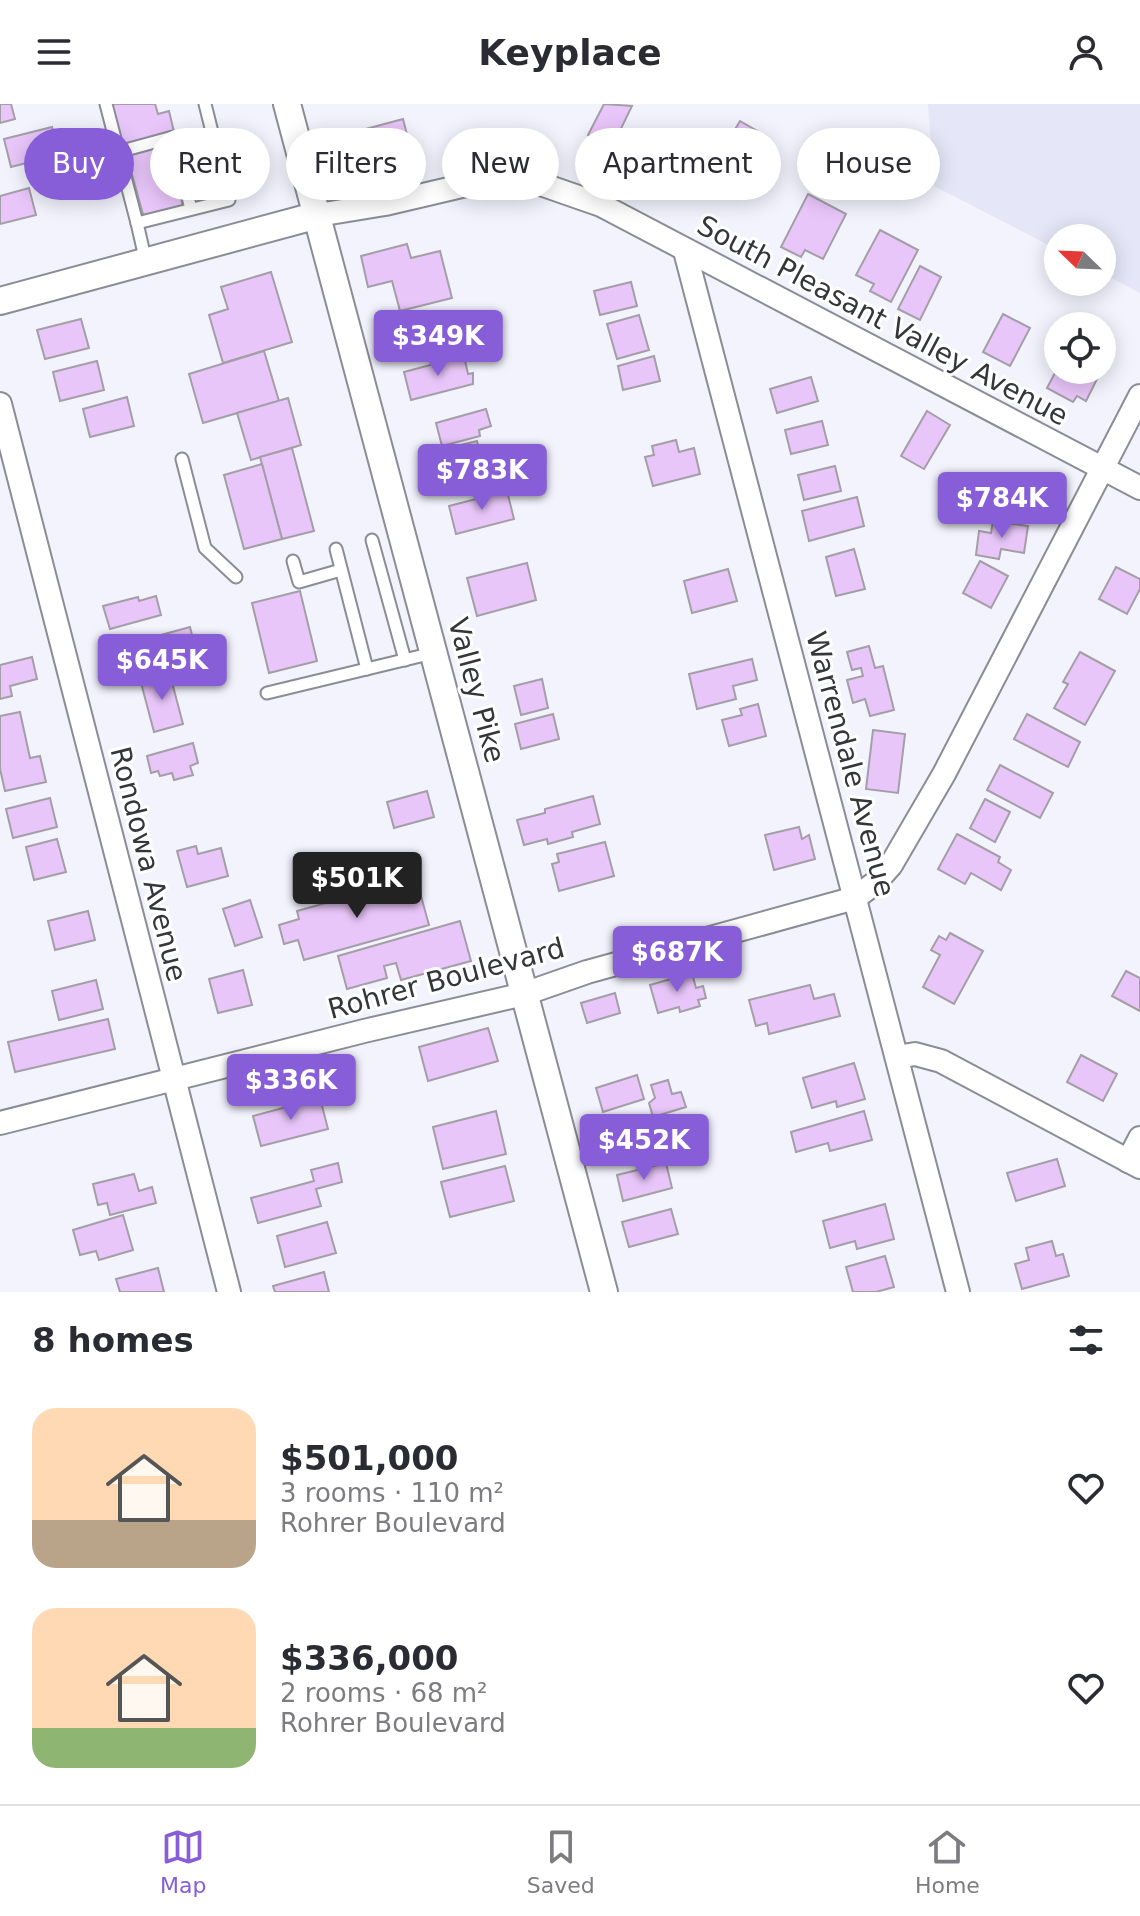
<!DOCTYPE html>
<meta charset="utf-8">
<style>
body{margin:0;font-family:"DejaVu Sans",sans-serif;background:#f2f2f3;color:#2b2b33;height:100vh;display:flex;flex-direction:column;font-size:30px;white-space:nowrap}
*{box-sizing:border-box;margin:0}
p{font-size:26px;color:#7c7c81}
.icon{flex:none;width:44px;height:44px;fill:none;stroke:currentColor;stroke-width:2;stroke-linecap:round;stroke-linejoin:round}
.map{position:relative;height:1188px;overflow:hidden}
.sheet{display:flex;flex-direction:column;background:#fff;flex:1}
.sheet>*{flex:none}
.guide{position:absolute;left:24px;top:24px;width:1092px;height:72px;display:flex;gap:16px}
.needle{width:52px;rotate:293deg}
.fabs{position:absolute;left:1044px;top:120px;display:grid;gap:16px}
.fabs a{display:grid;place-items:center;width:72px;height:72px;border-radius:50%;background:#fff;box-shadow:0 4px 20px #0003;font-size:40px}
.price{position:absolute;translate:-50% -68px;padding:0 18px;border-radius:8px;background:#875ed8;color:#fff;font-size:26px;line-height:52px;filter:drop-shadow(0 2px 4px #0008)}
.price::after{content:'';position:absolute;left:50%;top:48px;width:24px;height:18px;margin-left:-12px;background:inherit;clip-path:polygon(0 0,100% 0,50% 100%)}
.price.on{background:#222;color:#fff}
ul{padding:0;list-style:none}
li{display:flex;align-items:center;gap:24px;height:200px;padding:0 32px}
li span{display:grid;place-items:center;flex:none;width:224px;height:160px;border-radius:24px;color:#555}
li>.icon{margin-inline-start:auto}
span .icon{width:96px;height:96px;fill:#fffc;stroke-width:1}
li b{font-size:34px}
h2{display:flex;justify-content:space-between;align-items:center;height:96px;padding:0 32px;font-size:34px}
.tag{padding:0 28px;border-radius:36px;background:#fff;box-shadow:0 4px 20px #0003;font-size:28px;line-height:72px}
.tag.on{background:#875ed8;color:#fff}
header{display:flex;justify-content:space-between;align-items:center;height:104px;padding:0 32px;background:#fff;font-size:36px;font-weight:700}
.menu{display:flex;justify-content:space-around;align-items:center;height:112px;border-top:2px solid #e1e1e2;background:#fff;font-size:22px;color:#7c7c81}
.menu a{display:grid;justify-items:center;gap:4px}
.menu .on{color:#875ed8}
.map>svg:first-child{display:block}
.built{fill:#e5e7f8}
.building{fill:#e9c6fa;stroke:#a49ea6;stroke-width:2}
.lines{fill:none;stroke-linecap:round;stroke-linejoin:round}
.service-casing{stroke:#8b8c95;stroke-width:15}
.minor-casing{stroke:#8b8c95;stroke-width:26}
.tertiary-casing{stroke:#8b8c95;stroke-width:30}
.service{stroke:#fff;stroke-width:11}
.minor{stroke:#fff;stroke-width:22}
.tertiary{stroke:#fff;stroke-width:26}
.labels{text-anchor:middle;stroke-width:6;stroke-linejoin:round;paint-order:stroke}
.street-label{font-size:28px;fill:#35363a;stroke:#fff}
</style>
<header><svg class="icon" aria-label="menu" viewBox="0 0 24 24"><path d="M4 6h16M4 12h16M4 18h16"/></svg>Keyplace<svg class="icon" aria-label="person" viewBox="0 0 24 24"><circle cx="12" cy="8" r="4"/><path d="M4 21q1-7 8-7t8 7"/></svg></header>
<div class="map">
<svg width="1140" height="1188" viewBox="0 0 1140 1188">
<rect width="100%" height="100%" fill="#f2f3fd"/>
<path class="built" d="M928 0H1140V189L1102 169V134H1058V146L934 82Z"/>
<g class="building">
<path d="M0 0H11L15 15 0 19Z"/>
<path d="M112 0H155L158 10 169 7 174 28 123 41Z"/>
<path d="M604 0 632 2 612 43 588 31Z"/>
<path d="M403 15 411 46 378 55 374 41 356 46 351 29Z"/>
<path d="M740 17 766 32 745 69 726 58 733 46 725 42Z"/>
<path d="M52 23 58 44 45 47 46 54 11 63 4 35Z"/>
<path d="M166 41 183 102 144 114 127 52Z"/>
<path d="M29 84 36 111 0 120V92Z"/>
<path d="M808 90 846 110 823 155 805 146 801 153 781 143Z"/>
<path d="M880 126 918 146 891 198 870 187 874 180 856 171Z"/>
<path d="M407 140 411 154 440 147 452 194 400 207 392 177 368 183 361 152Z"/>
<path d="M920 162 941 173 920 216 898 205Z"/>
<path d="M271 168 292 238 223 259 209 211 228 205 221 183Z"/>
<path d="M631 178 637 202 600 211 594 187Z"/>
<path d="M1003 210 1030 224 1010 262 983 248Z"/>
<path d="M639 211 649 246 617 255 607 220Z"/>
<path d="M81 215 89 244 45 255 37 226Z"/>
<path d="M264 247 279 297 203 319 189 270Z"/>
<path d="M464 252 468 270 473 269V280L411 296 404 268Z"/>
<path d="M654 252 660 277 623 286 618 262Z"/>
<path d="M97 257 104 286 60 297 53 268Z"/>
<path d="M1058 263V266H1089L1099 271 1086 297 1077 292 1073 298 1047 284Z"/>
<path d="M811 273 818 297 777 309 770 285Z"/>
<path d="M127 293 134 322 90 333 83 305Z"/>
<path d="M288 294 301 341 251 356 237 309Z"/>
<path d="M486 305 491 322 479 326 480 332 442 342 436 319Z"/>
<path d="M927 307 950 321 924 365 901 352Z"/>
<path d="M822 317 828 341 791 350 785 326Z"/>
<path d="M676 336 679 348 694 344 700 370 653 382 645 353 654 351 652 342Z"/>
<path d="M477 337 480 351 487 349 491 366 451 376 444 345Z"/>
<path d="M292 344 314 427 282 435 260 353Z"/>
<path d="M262 360 282 435 244 445 224 371Z"/>
<path d="M835 362 841 387 804 396 798 371Z"/>
<path d="M507 387 514 415 456 430 449 402Z"/>
<path d="M857 393 864 422 809 437 802 407Z"/>
<path d="M993 417 1028 422 1024 449 1001 445 999 455 976 451 979 427 991 429Z"/>
<path d="M854 445 865 485 836 492 826 453Z"/>
<path d="M980 457 1008 472 991 504 963 489Z"/>
<path d="M527 459 536 496 477 512 467 474Z"/>
<path d="M1116 463 1140 475V485L1127 510 1099 495Z"/>
<path d="M728 465 737 497 692 509 684 477Z"/>
<path d="M300 487 317 557 269 569 252 499Z"/>
<path d="M156 492 161 511 110 525 103 502 138 493 139 497Z"/>
<path d="M190 523 197 550 158 561 150 534Z"/>
<path d="M869 542 875 564 883 562 894 606 870 612 865 595 853 599 847 576 863 572 861 564 852 566 847 548Z"/>
<path d="M1080 548 1115 567 1085 621 1054 604 1068 580 1063 578Z"/>
<path d="M32 553 37 575 10 582 12 592 0 595V561Z"/>
<path d="M752 555 757 576 733 582 736 595 697 605 689 570Z"/>
<path d="M169 567 183 620 154 628 140 575Z"/>
<path d="M542 575 548 604 521 611 514 582Z"/>
<path d="M758 600 766 632 729 642 722 616 742 611 740 605Z"/>
<path d="M20 608 30 654 40 652 46 678 5 687 0 665V612Z"/>
<path d="M553 610 559 635 521 645 515 620Z"/>
<path d="M1027 610 1080 638 1068 663 1014 635Z"/>
<path d="M873 626 905 630 898 689 866 685Z"/>
<path d="M193 639 198 659 190 662 193 671 174 676 172 669 160 672 158 667 151 669 147 652Z"/>
<path d="M1000 661 1053 689 1040 714 987 686Z"/>
<path d="M427 687 434 713 394 724 387 698Z"/>
<path d="M593 692 600 720 572 728 573 733 548 740 547 735 524 741 517 716 545 709V705Z"/>
<path d="M50 694 57 723 13 734 6 705Z"/>
<path d="M985 695 1010 708 995 738 970 724Z"/>
<path d="M799 723 802 735 809 731 815 755 774 766 765 731Z"/>
<path d="M957 730 1000 753 998 758 1011 766 1001 786 971 769 965 780 938 765Z"/>
<path d="M57 735 66 768 34 776 26 743Z"/>
<path d="M605 738 614 772 559 787 552 760 559 758 557 750Z"/>
<path d="M196 742 198 750 221 744 228 772 187 783 177 747Z"/>
<path d="M416 774 429 821 304 856 298 836 284 840 279 821 299 815 297 807Z"/>
<path d="M250 796 262 833 235 842 223 805Z"/>
<path d="M88 807 95 836 55 846 48 817Z"/>
<path d="M460 817 471 857 401 876 396 859 384 862 387 874 347 885 338 852Z"/>
<path d="M950 829 983 847 954 900 923 883 940 851 931 846 939 832 946 836Z"/>
<path d="M243 866 252 901 218 909 209 875Z"/>
<path d="M1126 867 1140 874V907L1112 892Z"/>
<path d="M692 869 696 884 703 882 706 894 698 896 700 902 680 908 679 903 658 909 650 881Z"/>
<path d="M96 876 103 905 59 916 52 887Z"/>
<path d="M810 881 814 895 834 890 840 912 769 930 767 919 756 922 749 896Z"/>
<path d="M615 889 620 909 587 919 581 899Z"/>
<path d="M108 915 115 945 15 968 8 938Z"/>
<path d="M488 924 498 957 428 977 419 943Z"/>
<path d="M1081 951 1117 970 1103 997 1067 978Z"/>
<path d="M854 959 865 995 837 1003 836 997 812 1004 803 974Z"/>
<path d="M637 971 644 995 603 1008 596 984Z"/>
<path d="M668 976 672 990 681 988 686 1003 653 1013 649 999 655 994 651 981Z"/>
<path d="M320 994 328 1025 261 1042 253 1012Z"/>
<path d="M496 1007 506 1050 443 1065 433 1023Z"/>
<path d="M864 1007 872 1036 830 1047 828 1039 796 1048 791 1028Z"/>
<path d="M1057 1055 1065 1082 1016 1097 1007 1069Z"/>
<path d="M338 1059 342 1078 316 1085 321 1102 258 1119 251 1094 314 1077 311 1066Z"/>
<path d="M666 1059 672 1084 623 1097 617 1071Z"/>
<path d="M505 1062 514 1097 450 1113 441 1078Z"/>
<path d="M134 1070 139 1087 152 1083 156 1099 110 1111 107 1099 98 1101 93 1080Z"/>
<path d="M885 1100 894 1135 857 1145 855 1137 830 1144 823 1117Z"/>
<path d="M671 1105 678 1130 629 1143 622 1118Z"/>
<path d="M123 1111 133 1146 99 1156 96 1147 80 1151 73 1126Z"/>
<path d="M327 1118 336 1149 285 1163 277 1132Z"/>
<path d="M1052 1137 1056 1152 1063 1150 1069 1172 1022 1185 1015 1160 1029 1156 1026 1144Z"/>
<path d="M885 1152 894 1183 876 1188H853L846 1163Z"/>
<path d="M158 1164 164 1188H120L116 1175Z"/>
<path d="M324 1168 329 1188H275L273 1182Z"/>
</g>
<g class="lines">
<g class="service-casing">
<g id="service">
<path d="M106 0 137 119 229 96 205 0"/>
<path d="M118 48 173 33 191 105"/>
<path d="M137 119 146 158"/>
<path d="M182 355 205 444 236 473"/>
<path d="M372 436 405 556"/>
<path d="M336 445 367 565"/>
<path d="M293 457 299 478 341 466"/>
<path d="M267 589 433 549"/>
</g>
</g>
<g class="minor-casing">
<g id="minor">
<path d="M318 111 385 100 483 77H532L601 101 1140 384"/>
<path d="M685 147 958 1188"/>
<path d="M0 300 229 1188"/>
<path d="M897 953 915 950 941 957 1140 1063"/>
<path d="M0 1019 364 927 524 890 587 868 855 794 875 779 891 761 944 670 1140 292"/>
<path d="M1128 1057 1140 1034"/>
</g>
</g>
<g class="tertiary-casing">
<g id="tertiary">
<path d="M287 0 604 1188"/>
<path d="M0 197 318 111"/>
</g>
</g>
<use href="#service" class="service"/>
<use href="#minor" class="minor"/>
<use href="#tertiary" class="tertiary"/>
</g>
<g class="labels">
<g class="street-label">
<text transform="translate(883 216) rotate(28)" y="10">South Pleasant Valley Avenue</text>
<text transform="translate(477 586) rotate(75)" y="10">Valley Pike</text>
<text transform="translate(851 660) rotate(75)" y="10">Warrendale Avenue</text>
<text transform="translate(149 760) rotate(76)" y="10">Rondowa Avenue</text>
<text transform="translate(446 874) rotate(-15)" y="10">Rohrer Boulevard</text>
</g>
</g>
</svg>
<div class="fabs">
<a><svg class="needle" viewBox="-14 -14 28 28"><path d="M0-13l5 13h-10z" fill="#e53935"/><path d="M0 13l5-13h-10z" fill="#7c7c81"/></svg></a>
<a><svg class="icon" aria-label="locate" viewBox="0 0 24 24"><circle cx="12" cy="12" r="6"/><path d="M12 2v4M12 18v4M2 12h4M18 12h4"/></svg></a>
</div>
<b class="price" style="left:438px;top:274px">$349K</b>
<b class="price" style="left:482px;top:408px">$783K</b>
<b class="price" style="left:1002px;top:436px">$784K</b>
<b class="price" style="left:162px;top:598px">$645K</b>
<b class="price on" style="left:357px;top:816px">$501K</b>
<b class="price" style="left:677px;top:890px">$687K</b>
<b class="price" style="left:291px;top:1018px">$336K</b>
<b class="price" style="left:644px;top:1078px">$452K</b>
<div class="guide">
<a class="tag on">Buy</a>
<a class="tag">Rent</a>
<a class="tag">Filters</a>
<a class="tag">New</a>
<a class="tag">Apartment</a>
<a class="tag">House</a>
</div>
</div>
<section class="sheet">
<h2>8 homes<svg class="icon" aria-label="filters" viewBox="0 0 24 24"><path d="M4 7h16M4 17h16"/><circle cx="9" cy="7" r="2"/><circle cx="15" cy="17" r="2"/></svg></h2>
<ul>
<li><span style="background:linear-gradient(#ffd9b3 70%,#b9a48a 0)"><svg class="icon" aria-label="home" viewBox="0 0 24 24"><path d="M3 11l9-7 9 7M6 9v11h12V9"/></svg></span><div><b>$501,000</b><p>3 rooms · 110 m²</p><p>Rohrer Boulevard</p></div><svg class="icon" aria-label="heart" viewBox="0 0 24 24"><path d="M12 20l-8-8c-3-5 5-10 8-4 3-6 11-1 8 4z"/></svg></li>
<li><span style="background:linear-gradient(#ffd9b3 75%,#8fb573 0)"><svg class="icon" aria-label="home" viewBox="0 0 24 24"><path d="M3 11l9-7 9 7M6 9v11h12V9"/></svg></span><div><b>$336,000</b><p>2 rooms · 68 m²</p><p>Rohrer Boulevard</p></div><svg class="icon" aria-label="heart" viewBox="0 0 24 24"><path d="M12 20l-8-8c-3-5 5-10 8-4 3-6 11-1 8 4z"/></svg></li>
</ul>
</section>
<nav class="menu">
<a class="on"><svg class="icon" aria-label="map" viewBox="0 0 24 24"><path d="M3 6l6-2 6 2 6-2v14l-6 2-6-2-6 2zM9 4v14M15 6v14"/></svg>Map</a>
<a><svg class="icon" aria-label="saved" viewBox="0 0 24 24"><path d="M7 4h10v16l-5-4-5 4z"/></svg>Saved</a>
<a><svg class="icon" aria-label="home" viewBox="0 0 24 24"><path d="M3 11l9-7 9 7M6 9v11h12V9"/></svg>Home</a>
</nav>
